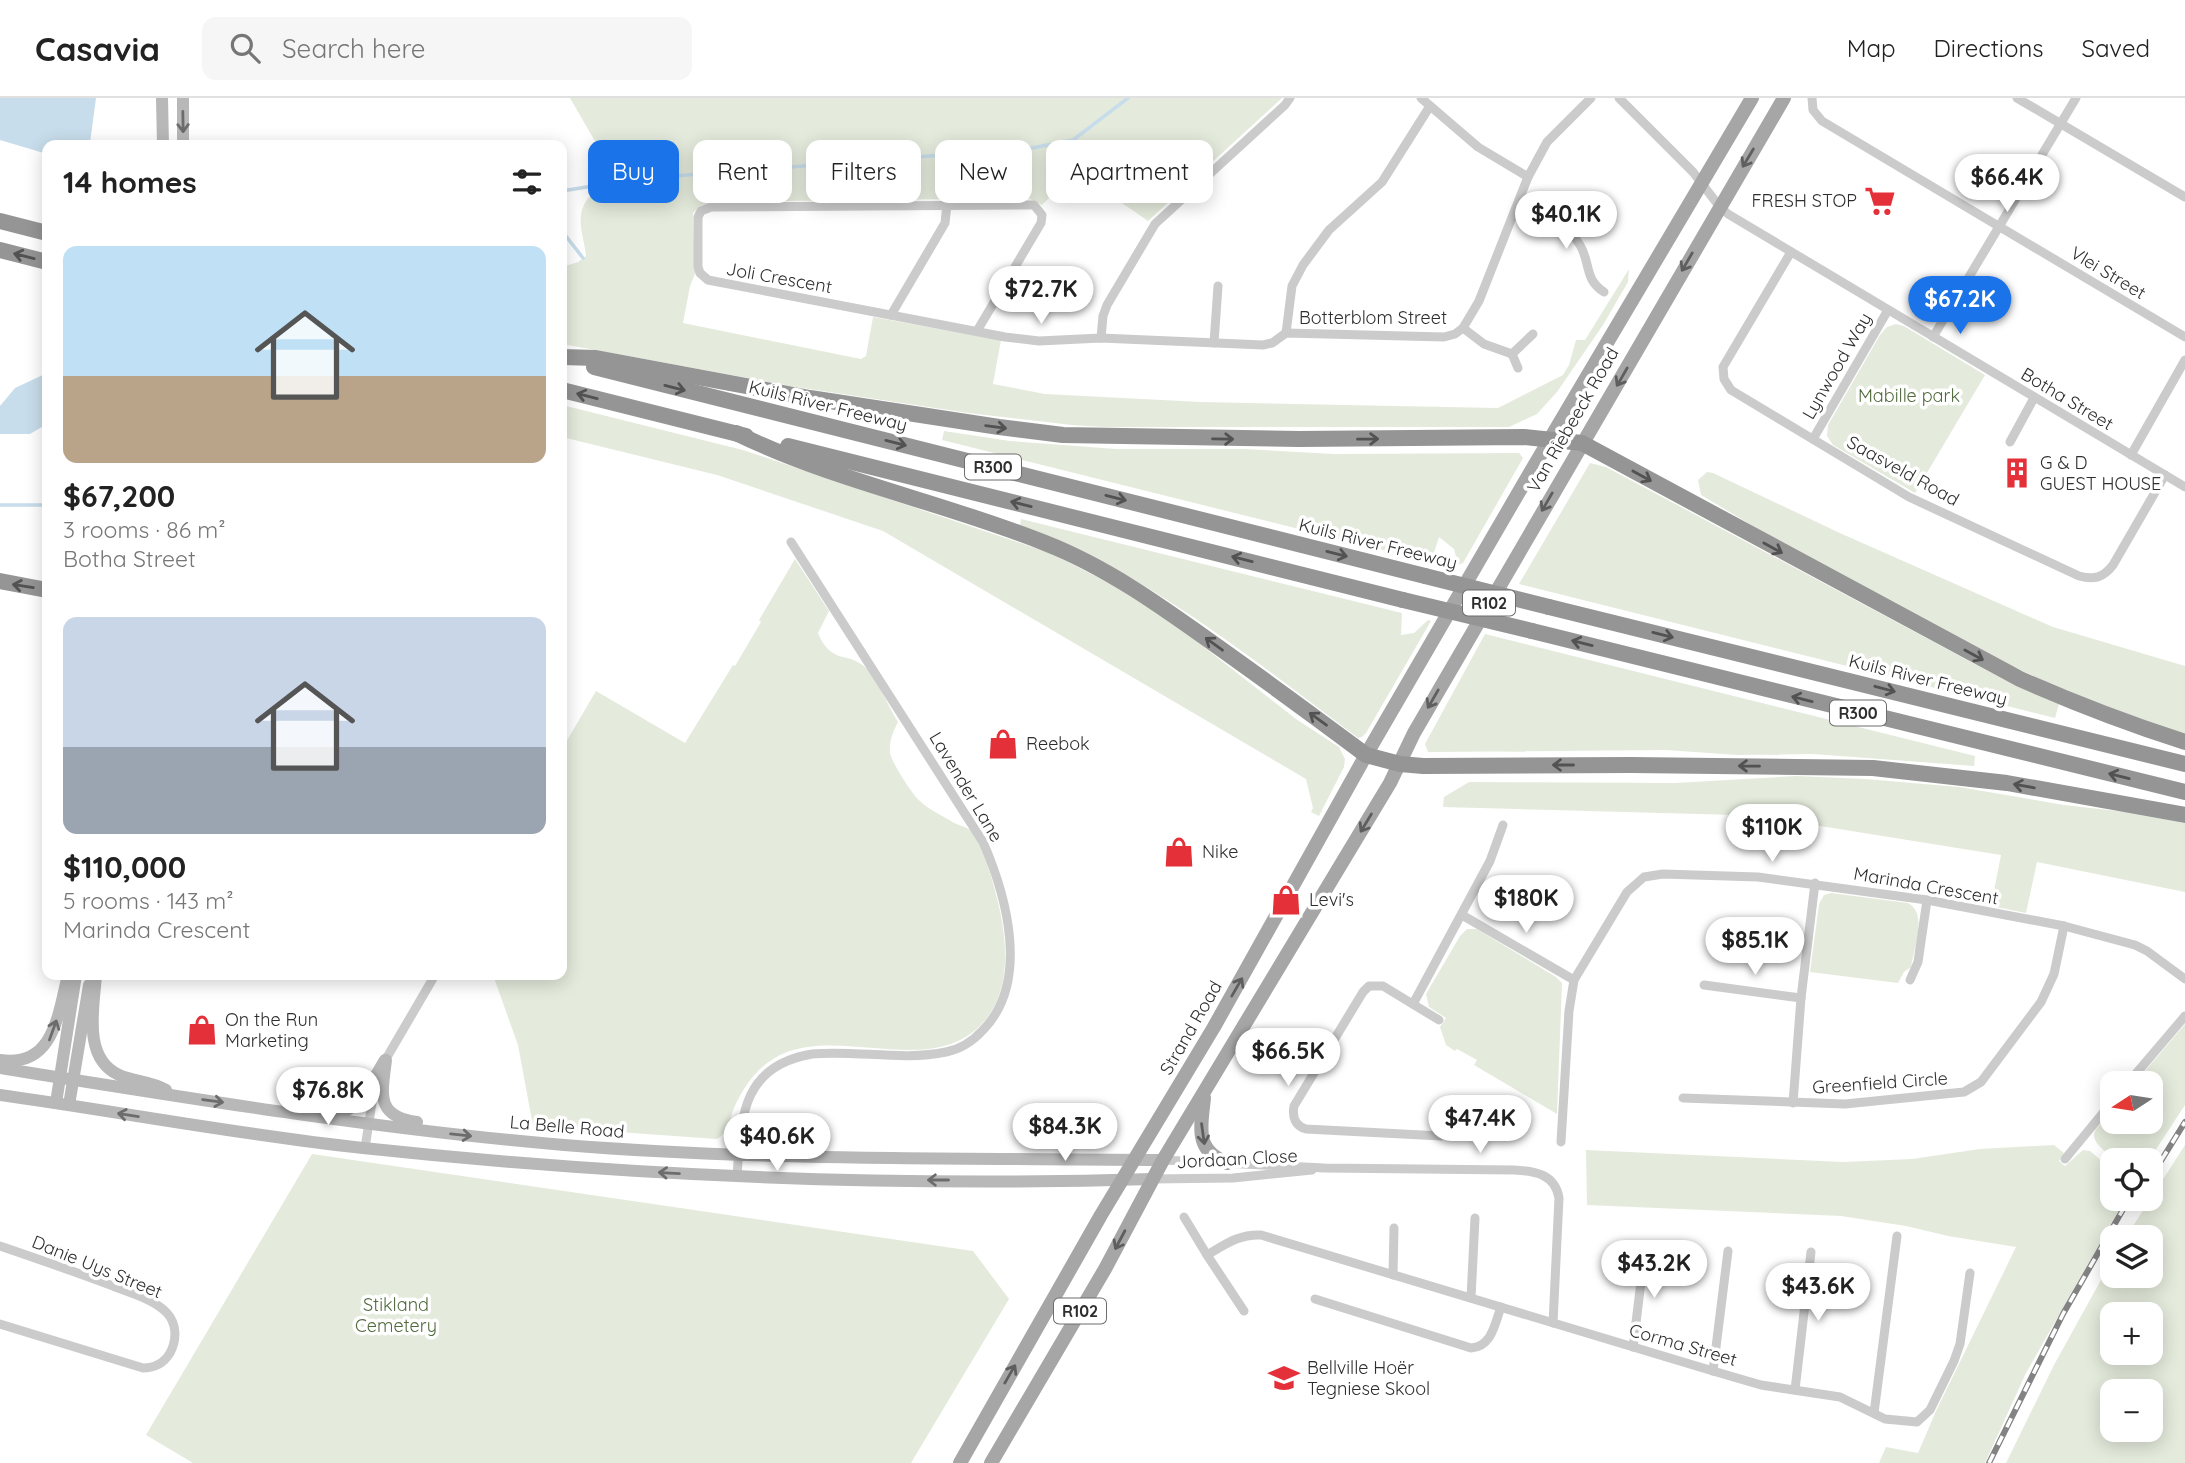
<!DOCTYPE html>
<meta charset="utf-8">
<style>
body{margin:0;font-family:Quicksand,sans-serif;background:#f6f6f6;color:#222;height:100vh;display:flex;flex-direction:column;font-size:26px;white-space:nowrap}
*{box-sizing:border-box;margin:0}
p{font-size:23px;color:#767676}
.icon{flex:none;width:38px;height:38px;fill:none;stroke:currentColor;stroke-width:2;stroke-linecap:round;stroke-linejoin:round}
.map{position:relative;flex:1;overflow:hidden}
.sheet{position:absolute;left:42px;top:42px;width:525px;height:840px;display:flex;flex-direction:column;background:#fff;border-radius:14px;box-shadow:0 4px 18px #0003}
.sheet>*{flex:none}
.banner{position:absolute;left:588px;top:42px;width:665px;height:63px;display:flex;gap:14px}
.needle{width:46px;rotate:258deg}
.fabs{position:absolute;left:2100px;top:973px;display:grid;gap:14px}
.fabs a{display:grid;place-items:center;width:63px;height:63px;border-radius:14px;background:#fff;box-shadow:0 4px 18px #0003;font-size:35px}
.price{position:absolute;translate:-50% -60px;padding:0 16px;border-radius:24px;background:#fff;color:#222;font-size:23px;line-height:46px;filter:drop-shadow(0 2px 4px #0008)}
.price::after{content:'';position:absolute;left:50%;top:42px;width:21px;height:16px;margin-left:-10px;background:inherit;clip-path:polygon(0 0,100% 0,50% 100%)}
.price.current{background:#1a73e8;color:#fff}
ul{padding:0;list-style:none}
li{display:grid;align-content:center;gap:14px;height:371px;padding:0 21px}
li span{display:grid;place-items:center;height:217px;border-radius:14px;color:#555}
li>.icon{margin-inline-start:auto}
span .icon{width:126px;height:126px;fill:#fffc;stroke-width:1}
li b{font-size:30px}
h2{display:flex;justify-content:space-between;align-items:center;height:84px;padding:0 21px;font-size:30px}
.pill{padding:0 24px;border-radius:14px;background:#fff;box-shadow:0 4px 18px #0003;font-size:24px;line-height:63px}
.pill.current{background:#1a73e8;color:#fff}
header{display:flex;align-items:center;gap:42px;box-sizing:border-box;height:98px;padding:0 35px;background:#fff;border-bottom:2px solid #e0e0e0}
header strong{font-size:33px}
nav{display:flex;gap:38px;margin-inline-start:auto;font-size:24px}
.search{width:490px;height:63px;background:#f6f6f6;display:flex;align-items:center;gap:18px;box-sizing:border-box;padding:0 24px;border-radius:14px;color:#767676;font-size:26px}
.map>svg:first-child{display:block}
.green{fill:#e4ebdc;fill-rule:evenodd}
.water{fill:#c8ddeb}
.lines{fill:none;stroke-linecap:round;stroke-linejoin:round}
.stream{stroke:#c8ddeb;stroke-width:3.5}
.minor{stroke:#cbcbcb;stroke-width:9}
.secondary{stroke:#b8b8b8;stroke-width:12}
.primary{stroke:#a6a6a6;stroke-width:14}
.motorway{stroke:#959595;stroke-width:16}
.rail-casing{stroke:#838383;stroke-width:6}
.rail{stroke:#fff;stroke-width:3.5;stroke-dasharray:10;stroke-linecap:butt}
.motorway-bridge{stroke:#959595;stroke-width:16}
.oneway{stroke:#6c6c6c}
.oneway2{stroke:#5e5e5e}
.oneway3{stroke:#525252}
.labels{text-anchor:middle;stroke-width:7;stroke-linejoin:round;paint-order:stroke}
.shield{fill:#fff;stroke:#6d6d6d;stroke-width:2}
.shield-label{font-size:16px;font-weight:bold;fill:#2e2e2e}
.poi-label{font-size:18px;fill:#2e2e2e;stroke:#fff;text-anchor:start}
.street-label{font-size:18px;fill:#2e2e2e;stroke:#fff}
.park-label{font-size:18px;fill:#506a3c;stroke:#fff}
</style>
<header>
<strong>Casavia</strong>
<div class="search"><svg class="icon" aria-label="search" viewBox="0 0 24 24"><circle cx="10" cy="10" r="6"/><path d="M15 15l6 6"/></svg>Search here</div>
<nav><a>Map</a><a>Directions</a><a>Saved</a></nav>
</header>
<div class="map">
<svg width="2185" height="1365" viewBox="0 0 2185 1365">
<rect width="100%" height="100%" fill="#fff"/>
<g class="green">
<path d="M570 0H1282L1148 123 1109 96 1052 97 1042 107 1028 100 712 104 700 108 693 115 695 176 690 188 683 225 861 261 866 258 873 219 1001 242 993 286 1045 296 1201 304 1498 310 1563 277 1569 267 1576 242H1585L1629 171 1628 184 1603 227 1557 294 1537 316 1509 329H1103L1072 327 968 315 796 289 562 246V169L578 164 586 158C584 137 573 117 590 98L614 95 622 97 610 77 614 76Z"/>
<path d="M1896 226 1904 228 1985 277 1915 395 1833 347 1827 338 1828 327 1880 237 1887 229Z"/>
<path d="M562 307 743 352 1050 455 1115 488 1177 528 1296 621 1339 649 1345 661 1344 669 1319 718 1311 714 1313 710 1306 681 883 433 717 377 562 339Z"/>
<path d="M944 333 1010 343 1116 351H1245L1334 356 1519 355 1523 360 1463 465 1458 467 1454 451 1439 439 1431 464 942 342Z"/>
<path d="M1590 365 1606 369 2003 581 2059 606 2055 620 1519 486Z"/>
<path d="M1707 374 1713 375 1842 436 2053 529 2185 568V637L2083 601 2003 564 1802 457 1701 397 1698 382Z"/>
<path d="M1021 421 1402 515 1401 537 1414 535 1428 522 1431 523 1366 635 1362 639 1358 640C1251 560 1146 474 1020 427Z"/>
<path d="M795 461 829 513 818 535C832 568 847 552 866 570 876 580 890 611 898 624 893 634 889 643 890 654 890 662 913 698 920 703 928 711 941 717 951 723 956 727 965 728 970 732 981 740 986 762 990 775 1005 824 1021 896 973 934 923 973 844 933 787 954 761 964 745 985 734 1010 729 1022 729 1034 717 1041L533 1028 518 947 493 877H562V651L596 593 685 645 733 567 735 568 761 524 759 522Z"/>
<path d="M1485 536 1975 658 1974 668 1813 656 1737 657 1666 652 1428 654 1425 646Z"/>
<path d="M1796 678 1866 681 1959 689 2064 707 2126 714 2185 725V794L2037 764 2026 815 1991 808 2001 757 1776 721 1735 717 1443 709 1444 699 1469 684 1675 685Z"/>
<path d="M1831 795 1908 805C1928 815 1914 851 1911 869L1904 874 1898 885 1810 874 1819 806 1824 797Z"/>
<path d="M1467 831H1477L1556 879 1562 885 1557 1016 1474 967 1477 962 1457 951 1455 953 1446 947 1440 929 1446 920 1429 909 1426 896 1460 838Z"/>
<path d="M2185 926V1007L2149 1062H2112V1101H2125L2026 1275 1985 1365H1879L1886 1349 1918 1355 1936 1313 2016 1149 1948 1138 1906 1128 1841 1118 1587 1107 1586 1052 1843 1064 1912 1061 1980 1051 2054 1047 2064 1055 2059 1063 2065 1068 2083 1052 2090 1053 2103 1064 2109 1057C2084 1036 2094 1034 2112 1013V1024H2151V985H2135Z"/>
<path d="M2185 1047V1365H2006L2054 1267 2112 1162V1178H2151V1139H2126ZM2112 1216H2151V1255H2112ZM2112 1293H2151V1332H2112Z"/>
<path d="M312 1056 973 1153 1009 1201 911 1365H193L146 1337Z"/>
</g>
<g class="water">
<path d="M0 0H96L90 45 86 47H47V56L0 42Z"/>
<path d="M47 275V326L30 336H0V308L15 290Z"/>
</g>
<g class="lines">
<g class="stream">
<path d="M562 93 636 81 1032 50 1073 42 1128 0"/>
<path d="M562 133 583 160"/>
<path d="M0 407H47"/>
</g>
<g class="minor">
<path d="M1421 0 1478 49 1528 79"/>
<path d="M1619 0 1693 74 1719 108 1728 116 2185 389"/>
<path d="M1812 0 1813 12 1822 23 2185 239"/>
<path d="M2017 0 2185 99"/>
<path d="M1519 104C1543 115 1566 124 1580 147 1591 166 1584 181 1604 194"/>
<path d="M1791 154 1723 269 1724 281 1731 292 1909 399 2079 478C2094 482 2103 480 2113 467L2165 377"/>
<path d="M891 217 945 125 947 106"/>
<path d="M1463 230 1484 246 1512 256 1533 236"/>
<path d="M977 233 1041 125 1042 117 1034 107 711 109 701 113 698 119V169L700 175 708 182 1005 239 1039 243 1101 240 1263 247 1272 245 1286 235 1444 239 1455 236 1463 230 1479 203 1528 79 1547 44 1591 0"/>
<path d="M1286 235 1292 188 1303 167 1329 132 1382 84 1430 8"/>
<path d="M1933 239 2076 0"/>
<path d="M1101 240 1103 218 1107 207 1155 126 1285 7 1290 0"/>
<path d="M1214 245 1218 188"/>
<path d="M1512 256 1518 270"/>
<path d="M1813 341 1888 212"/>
<path d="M2010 344 2034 300"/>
<path d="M2131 357 2185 262"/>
<path d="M1462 817 1574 882"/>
<path d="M1910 882 1918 864 1927 802"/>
<path d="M1704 887 1801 900"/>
<path d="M1413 906 1490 763 1503 727"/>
<path d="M1439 922 1383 888H1369L1363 894 1294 1008C1292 1019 1295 1028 1306 1031L1441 1038 1457 1033"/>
<path d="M383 966 435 877"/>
<path d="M2128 985 2185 918"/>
<path d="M1683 1000 1845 1006 1964 994 1981 984 2041 904 2054 876 2064 828"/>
<path d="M1793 1005 1801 900 1815 785"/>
<path d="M1561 1044 1569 913 1574 882 1627 794 1644 779 1663 776 1758 779 1927 802 2064 828 2135 847 2147 853 2185 881"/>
<path d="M365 1050 375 985"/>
<path d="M2065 1061 2112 1004"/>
<path d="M1163 1062 1324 1070 1514 1072C1535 1073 1555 1076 1559 1100L1553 1225"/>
<path d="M737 1079C741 1020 741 968 812 956 856 952 903 963 946 954 961 951 973 943 983 932 1030 884 1007 799 983 744L791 444"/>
<path d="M1152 1081 1233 1080 1312 1072"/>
<path d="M1184 1119 1207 1157"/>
<path d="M0 1148C38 1161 76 1174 113 1188 130 1195 154 1201 167 1215 177 1226 177 1242 170 1255 164 1265 154 1270 143 1270L0 1226"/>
<path d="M1393 1177 1394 1130"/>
<path d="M1471 1200 1475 1120"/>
<path d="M1315 1201 1471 1250C1492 1249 1495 1225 1501 1209"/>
<path d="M1244 1213 1207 1157C1226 1146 1239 1136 1261 1137L1713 1273 1761 1287 1840 1299 1885 1321 1917 1324 1930 1312 1954 1263 1960 1246 1970 1175"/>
<path d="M1633 1249 1645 1151"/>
<path d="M1713 1273 1728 1153"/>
<path d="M1795 1292 1811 1154"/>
<path d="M1874 1315 1897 1138"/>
</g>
<g class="secondary">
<path d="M162 0 163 47"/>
<path d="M183 0V47"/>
<path d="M96 877C94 909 82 960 119 977 135 984 151 983 166 992"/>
<path d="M0 962C54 970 58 916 68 877"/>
<path d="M386 962C382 996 375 1018 417 1024"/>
<path d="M0 970C187 1000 375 1031 564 1047 763 1063 963 1060 1163 1062"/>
<path d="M0 997C121 1014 241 1037 363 1050 625 1078 889 1089 1152 1081"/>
<path d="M56 1005 76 877"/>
<path d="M69 1007 89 887"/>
<path d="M330 1012C336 1012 342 1014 347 1012 364 1005 375 977 385 962"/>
</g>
<g class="primary">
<path d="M1204 1000C1201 1029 1194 1052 1227 1065"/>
<path d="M960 1365 1101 1117 1214 929 1366 657 1534 368 1752 0"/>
<path d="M991 1365 1105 1171 1163 1062 1390 685 1414 635 1784 0"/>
</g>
<g class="motorway">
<path d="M0 123 47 135"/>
<path d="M0 152 47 164"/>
<path d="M562 259 596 260 810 300 999 329 1063 337 1299 341 1524 339 1582 345 2020 581C2074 605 2129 626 2185 644"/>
<path d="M594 269 1425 478"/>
<path d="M562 292 746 338"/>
<path d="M736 335C834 383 943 404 1045 445 1109 470 1165 511 1221 551 1270 586 1318 621 1366 657L1400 666 1423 668 1631 667 1873 670 2007 685 2185 717"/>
<path d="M788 348 1403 502"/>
<path d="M0 483 47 492"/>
<path d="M1549 509 2185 666"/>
<path d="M1532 533 2185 694"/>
</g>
<g class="rail-casing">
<g id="rail">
<path d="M2151 1079 2185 1024"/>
<path d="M1989 1365 2063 1216 2129 1101"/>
</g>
</g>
<use href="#rail" class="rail"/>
<g class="motorway-bridge">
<path d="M1425 478 1549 509"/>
<path d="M1403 502 1532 533"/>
</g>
</g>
<defs><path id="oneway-shaft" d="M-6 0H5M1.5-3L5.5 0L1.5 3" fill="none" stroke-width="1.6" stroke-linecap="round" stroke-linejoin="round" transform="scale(1.75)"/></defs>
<g class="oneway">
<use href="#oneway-shaft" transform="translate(183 24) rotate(89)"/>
<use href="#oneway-shaft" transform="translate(53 932) rotate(-70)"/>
<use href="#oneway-shaft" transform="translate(213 1003) rotate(8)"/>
<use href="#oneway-shaft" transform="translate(128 1017) rotate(-171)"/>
<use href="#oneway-shaft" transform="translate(461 1037) rotate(6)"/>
<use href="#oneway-shaft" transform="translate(669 1075) rotate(-177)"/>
<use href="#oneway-shaft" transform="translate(938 1082) rotate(-180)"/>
</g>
<g class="oneway2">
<use href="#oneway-shaft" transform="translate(1748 60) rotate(121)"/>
<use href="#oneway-shaft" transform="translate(1687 164) rotate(120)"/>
<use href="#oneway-shaft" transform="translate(1622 279) rotate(120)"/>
<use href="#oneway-shaft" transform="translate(1547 404) rotate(120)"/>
<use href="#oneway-shaft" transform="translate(1433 601) rotate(120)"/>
<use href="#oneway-shaft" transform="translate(1366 725) rotate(121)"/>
<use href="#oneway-shaft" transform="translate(1237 889) rotate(-60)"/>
<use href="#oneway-shaft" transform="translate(1203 1036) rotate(82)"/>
<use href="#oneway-shaft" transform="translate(1120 1142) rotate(118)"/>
<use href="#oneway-shaft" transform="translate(1010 1276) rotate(-60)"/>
</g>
<g class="oneway3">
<use href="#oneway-shaft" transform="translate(24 158) rotate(-166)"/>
<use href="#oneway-shaft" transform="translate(675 290) rotate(14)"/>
<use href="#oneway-shaft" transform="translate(587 298) rotate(-166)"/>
<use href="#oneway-shaft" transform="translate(996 329) rotate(8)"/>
<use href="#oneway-shaft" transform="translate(1223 341) rotate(1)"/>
<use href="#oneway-shaft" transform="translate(1368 341) rotate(-1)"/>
<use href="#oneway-shaft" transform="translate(896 345) rotate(14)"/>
<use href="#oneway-shaft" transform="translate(1642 378) rotate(29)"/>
<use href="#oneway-shaft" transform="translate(1116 400) rotate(14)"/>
<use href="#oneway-shaft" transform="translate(1021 406) rotate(-166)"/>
<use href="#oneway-shaft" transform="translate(1773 450) rotate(29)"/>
<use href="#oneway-shaft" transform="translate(1337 456) rotate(14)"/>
<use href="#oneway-shaft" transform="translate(1242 461) rotate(-166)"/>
<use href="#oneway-shaft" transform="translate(23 488) rotate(-171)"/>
<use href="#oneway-shaft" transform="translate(1663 537) rotate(14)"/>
<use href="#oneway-shaft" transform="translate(1582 545) rotate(-166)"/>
<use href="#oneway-shaft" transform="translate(1214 546) rotate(-144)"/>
<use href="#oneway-shaft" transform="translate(1974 557) rotate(29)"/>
<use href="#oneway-shaft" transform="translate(1885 591) rotate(15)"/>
<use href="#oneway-shaft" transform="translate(1802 601) rotate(-166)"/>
<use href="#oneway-shaft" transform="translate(1318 621) rotate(-144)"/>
<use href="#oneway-shaft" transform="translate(1563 667) rotate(180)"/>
<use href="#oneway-shaft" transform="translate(1749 668) rotate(-179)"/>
<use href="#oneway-shaft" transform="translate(2119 678) rotate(-166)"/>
<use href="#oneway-shaft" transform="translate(2024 688) rotate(-170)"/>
</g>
<defs>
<g id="supermarket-bare" transform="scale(2.415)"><path d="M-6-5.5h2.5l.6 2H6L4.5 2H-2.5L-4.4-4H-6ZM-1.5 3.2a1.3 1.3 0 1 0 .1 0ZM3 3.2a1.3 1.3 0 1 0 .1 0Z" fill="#e43139" stroke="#fff" stroke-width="2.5" paint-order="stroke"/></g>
<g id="building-bare" transform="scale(2.415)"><path d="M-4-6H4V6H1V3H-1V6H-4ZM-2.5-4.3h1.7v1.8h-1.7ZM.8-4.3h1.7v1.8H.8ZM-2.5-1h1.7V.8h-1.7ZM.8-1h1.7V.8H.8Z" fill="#e43139" stroke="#fff" stroke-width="2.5" paint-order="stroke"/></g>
<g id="shop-bare" transform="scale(2.415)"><path d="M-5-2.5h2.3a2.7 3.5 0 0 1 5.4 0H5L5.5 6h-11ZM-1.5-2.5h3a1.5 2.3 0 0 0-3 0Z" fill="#e43139" stroke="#fff" stroke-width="2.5" paint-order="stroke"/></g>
<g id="school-bare" transform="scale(2.415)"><path d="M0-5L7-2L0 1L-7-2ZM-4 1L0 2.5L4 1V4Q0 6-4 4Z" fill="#e43139" stroke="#fff" stroke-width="2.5" paint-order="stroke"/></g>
</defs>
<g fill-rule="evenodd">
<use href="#supermarket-bare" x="1880" y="103"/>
<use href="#building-bare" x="2017" y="375"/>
<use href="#shop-bare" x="1003" y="646"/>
<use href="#shop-bare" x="1179" y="754"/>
<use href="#shop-bare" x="1286" y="802"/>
<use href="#shop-bare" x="202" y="932"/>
<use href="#school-bare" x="1284" y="1280"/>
</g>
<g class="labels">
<g class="shield">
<rect x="965" y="356.5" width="56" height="25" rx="5"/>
<rect x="1463" y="492.5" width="52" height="25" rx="5"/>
<rect x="1830" y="602.5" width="56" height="25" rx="5"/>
<rect x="1054" y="1200.5" width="52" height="25" rx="5"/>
</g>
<g class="shield-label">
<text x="993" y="375">R300</text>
<text x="1489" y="511">R102</text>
<text x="1858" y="621">R300</text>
<text x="1080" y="1219">R102</text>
</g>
<g class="poi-label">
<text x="1857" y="109" text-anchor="end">FRESH STOP</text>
<text x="2040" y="371">G &amp; D<tspan x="2040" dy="21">GUEST HOUSE</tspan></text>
<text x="1026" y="652">Reebok</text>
<text x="1202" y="760">Nike</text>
<text x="1309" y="808">Levi's</text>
<text x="225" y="928">On the Run<tspan x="225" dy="21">Marketing</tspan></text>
<text x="1307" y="1276">Bellville Hoër<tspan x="1307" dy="21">Tegniese Skool</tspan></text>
</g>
<g class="street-label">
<text transform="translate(2108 175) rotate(31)" y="6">Vlei Street</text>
<text transform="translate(779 180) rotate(10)" y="6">Joli Crescent</text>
<text x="1373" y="226">Botterblom Street</text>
<text transform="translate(1837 268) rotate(-60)" y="6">Lynwood Way</text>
<text transform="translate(2067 301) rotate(31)" y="6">Botha Street</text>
<text transform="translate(828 308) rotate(14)" y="6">Kuils River Freeway</text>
<text transform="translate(1573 322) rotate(-60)" y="6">Van Riebeeck Road</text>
<text transform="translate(1903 373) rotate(29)" y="6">Saasveld Road</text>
<text transform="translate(1378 446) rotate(14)" y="6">Kuils River Freeway</text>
<text transform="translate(1928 582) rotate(14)" y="6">Kuils River Freeway</text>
<text transform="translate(966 689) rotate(59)" y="6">Lavender Lane</text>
<text transform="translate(1926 788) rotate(10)" y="6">Marinda Crescent</text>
<text transform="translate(1191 930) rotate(-60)" y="6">Strand Road</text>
<text transform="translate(1880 985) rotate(-4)" y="6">Greenfield Circle</text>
<text transform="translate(567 1029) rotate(5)" y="6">La Belle Road</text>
<text transform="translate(1237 1061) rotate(-3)" y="6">Jordaan Close</text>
<text transform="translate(97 1169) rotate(22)" y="6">Danie Uys Street</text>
<text transform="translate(1683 1247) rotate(16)" y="6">Corma Street</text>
</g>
<g class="park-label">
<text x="1909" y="304">Mabille park</text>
<text x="396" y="1213">Stikland<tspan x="396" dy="21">Cemetery</tspan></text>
</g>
</g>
</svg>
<div class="fabs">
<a><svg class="needle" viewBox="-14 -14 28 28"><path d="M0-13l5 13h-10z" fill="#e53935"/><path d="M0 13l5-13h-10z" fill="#767676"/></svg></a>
<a><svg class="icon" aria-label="locate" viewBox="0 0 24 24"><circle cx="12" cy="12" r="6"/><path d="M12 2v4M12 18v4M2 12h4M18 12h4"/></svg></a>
<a><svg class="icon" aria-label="layers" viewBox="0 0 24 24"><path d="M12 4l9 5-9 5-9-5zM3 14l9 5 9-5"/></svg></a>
<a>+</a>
<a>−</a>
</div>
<b class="price" style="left:2007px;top:116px">$66.4K</b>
<b class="price" style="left:1566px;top:153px">$40.1K</b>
<b class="price" style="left:1041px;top:228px">$72.7K</b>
<b class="price current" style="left:1960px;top:238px">$67.2K</b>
<b class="price" style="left:1772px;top:766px">$110K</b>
<b class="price" style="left:1526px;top:837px">$180K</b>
<b class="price" style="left:1755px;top:879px">$85.1K</b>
<b class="price" style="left:1288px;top:990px">$66.5K</b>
<b class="price" style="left:328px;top:1029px">$76.8K</b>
<b class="price" style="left:1480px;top:1057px">$47.4K</b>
<b class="price" style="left:1065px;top:1065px">$84.3K</b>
<b class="price" style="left:777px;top:1075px">$40.6K</b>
<b class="price" style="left:1654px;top:1202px">$43.2K</b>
<b class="price" style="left:1818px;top:1225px">$43.6K</b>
<div class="banner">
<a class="pill current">Buy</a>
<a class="pill">Rent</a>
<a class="pill">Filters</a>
<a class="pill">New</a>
<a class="pill">Apartment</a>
</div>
<section class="sheet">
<h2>14 homes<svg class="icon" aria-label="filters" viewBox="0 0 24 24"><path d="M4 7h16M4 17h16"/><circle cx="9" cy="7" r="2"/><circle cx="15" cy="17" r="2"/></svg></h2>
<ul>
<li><span style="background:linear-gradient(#bfe0f5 60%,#b9a48a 0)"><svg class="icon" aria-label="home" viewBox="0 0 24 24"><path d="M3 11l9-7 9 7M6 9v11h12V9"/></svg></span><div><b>$67,200</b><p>3 rooms · 86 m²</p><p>Botha Street</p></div></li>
<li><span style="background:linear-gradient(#c9d6e8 60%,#9aa5b1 0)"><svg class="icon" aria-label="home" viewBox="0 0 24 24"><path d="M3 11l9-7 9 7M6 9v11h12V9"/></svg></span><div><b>$110,000</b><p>5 rooms · 143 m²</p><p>Marinda Crescent</p></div></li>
</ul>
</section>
</div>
